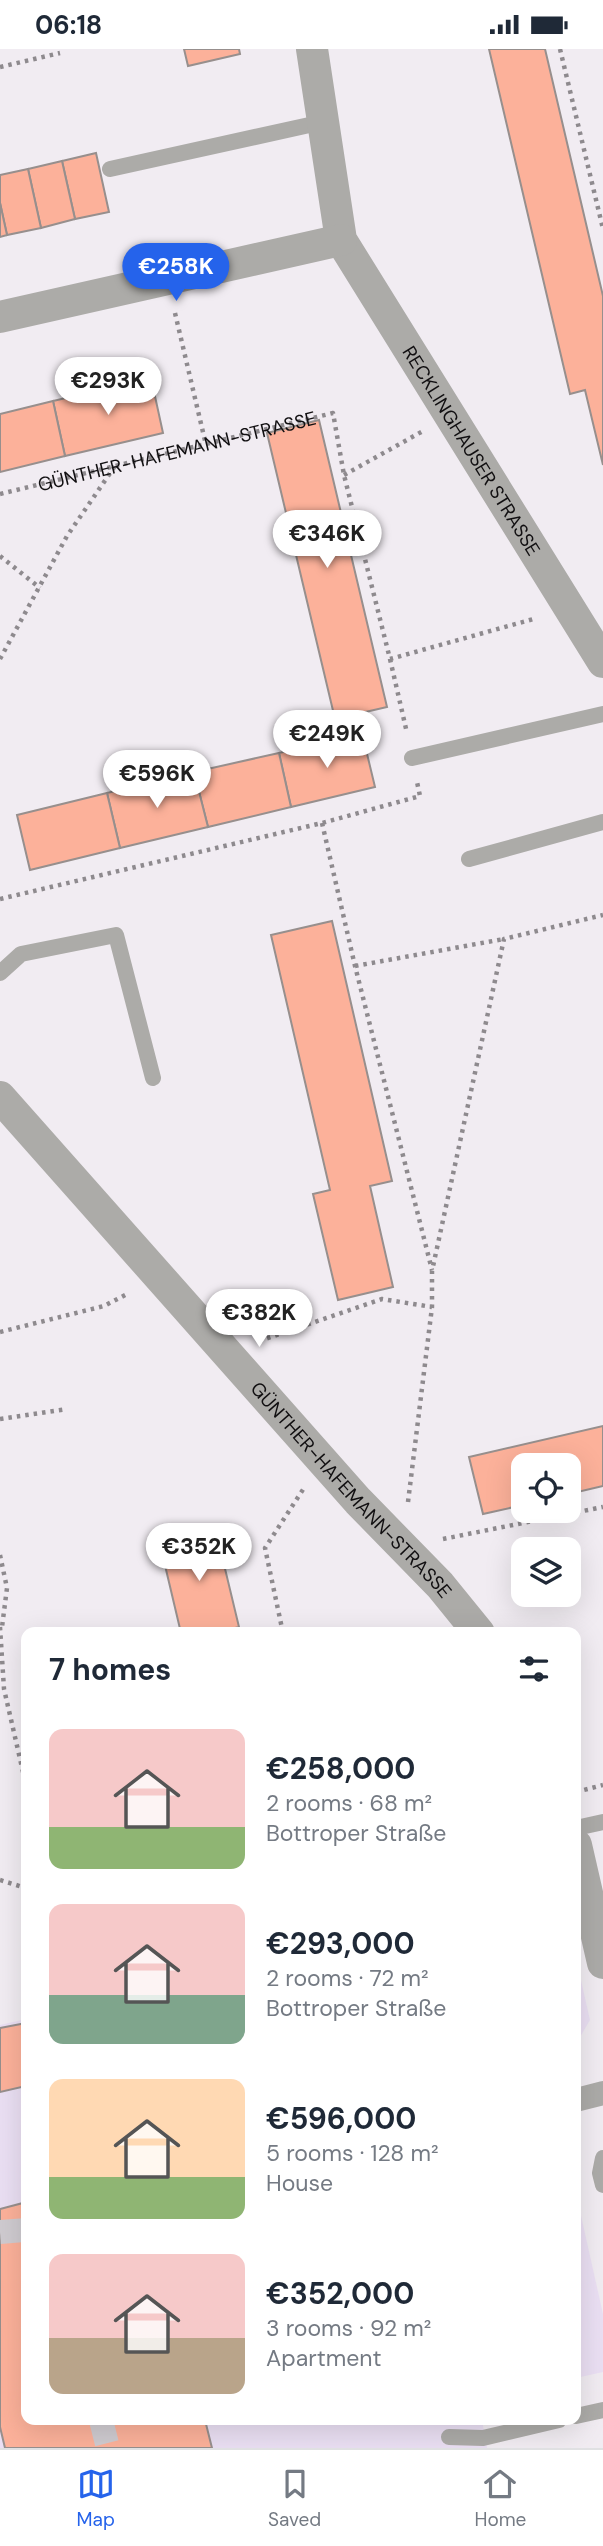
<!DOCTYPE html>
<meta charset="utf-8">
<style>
body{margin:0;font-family:"DM Sans",sans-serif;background:#f6f6f7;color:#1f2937;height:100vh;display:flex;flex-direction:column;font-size:26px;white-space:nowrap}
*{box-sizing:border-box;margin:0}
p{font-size:23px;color:#747a83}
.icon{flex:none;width:38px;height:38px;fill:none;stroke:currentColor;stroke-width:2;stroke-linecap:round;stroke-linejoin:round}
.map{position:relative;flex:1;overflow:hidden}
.sheet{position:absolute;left:21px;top:1578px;width:560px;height:798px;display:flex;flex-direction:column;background:#fff;border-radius:14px;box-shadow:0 7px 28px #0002}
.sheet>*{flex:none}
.controls{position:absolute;left:511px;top:1404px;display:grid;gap:14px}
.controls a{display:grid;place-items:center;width:70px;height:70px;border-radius:14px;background:#fff;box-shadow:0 7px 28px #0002;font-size:35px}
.price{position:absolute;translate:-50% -60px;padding:0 16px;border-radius:24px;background:#fff;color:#222;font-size:23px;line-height:46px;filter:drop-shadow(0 2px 4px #0008)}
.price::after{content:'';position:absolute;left:50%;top:42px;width:21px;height:16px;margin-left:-10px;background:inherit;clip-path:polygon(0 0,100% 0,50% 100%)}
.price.active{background:#2563eb;color:#fff}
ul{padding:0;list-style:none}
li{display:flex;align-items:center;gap:21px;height:175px;padding:0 28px}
li span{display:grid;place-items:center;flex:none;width:196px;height:140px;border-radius:14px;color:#555}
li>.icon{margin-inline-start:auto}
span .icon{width:84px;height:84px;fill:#fffc;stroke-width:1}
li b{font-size:30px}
h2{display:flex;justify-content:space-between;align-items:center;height:84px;padding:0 28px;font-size:30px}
.status{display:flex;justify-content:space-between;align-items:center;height:49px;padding:0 35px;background:#fff;direction:ltr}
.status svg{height:19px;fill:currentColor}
.tab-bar{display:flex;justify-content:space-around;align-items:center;height:98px;border-top:2px solid #e0e1e3;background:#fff;font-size:19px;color:#747a83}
.tab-bar a{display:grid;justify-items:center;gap:4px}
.tab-bar .active{color:#2563eb}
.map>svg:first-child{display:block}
.commercial{fill:#eadff3}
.building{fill:#fcb19a;stroke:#978f8d;stroke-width:2}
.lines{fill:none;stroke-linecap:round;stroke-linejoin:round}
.pedestrian-tunnel{stroke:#cfcbd0;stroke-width:24;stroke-dasharray:24 12;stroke-linecap:butt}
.path{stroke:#8e8a8e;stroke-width:4.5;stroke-dasharray:3.5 5;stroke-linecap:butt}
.service{stroke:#acaba8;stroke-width:16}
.pedestrian{stroke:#acaba8;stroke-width:24}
.minor{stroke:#acaba8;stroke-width:32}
.labels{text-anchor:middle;stroke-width:5;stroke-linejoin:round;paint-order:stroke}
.street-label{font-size:19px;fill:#110f11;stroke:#fff}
</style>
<div class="status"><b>06:18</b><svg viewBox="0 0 49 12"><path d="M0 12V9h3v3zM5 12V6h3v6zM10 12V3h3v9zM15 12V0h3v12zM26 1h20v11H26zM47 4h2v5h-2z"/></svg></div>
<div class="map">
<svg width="603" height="2399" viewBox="0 0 603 2399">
<rect width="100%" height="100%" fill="#f1ecf2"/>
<g class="commercial">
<path d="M576 1909 590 1971 576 1995Z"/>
<path d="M26 1970V2371H482L487 2399H0V1976Z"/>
<path d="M576 2144 603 2265V2323L576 2329Z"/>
</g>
<g class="building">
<path d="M184 0H239L240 5 188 17Z"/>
<path d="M489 0H545L603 247V416L585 341 570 345Z"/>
<path d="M96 104 109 163 75 170 62 112Z"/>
<path d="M62 112 75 170 41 179 28 120Z"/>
<path d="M28 120 41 179 7 186 0 154V126Z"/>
<path d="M0 154 7 186 0 188Z"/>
<path d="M151 329 163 384 65 407 53 352Z"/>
<path d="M53 352 65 407 0 423V365Z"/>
<path d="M319 371 387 658 335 670 267 384Z"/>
<path d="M362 684 375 738 291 758 279 704Z"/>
<path d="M279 704 291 758 208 778 194 723Z"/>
<path d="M194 723 208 778 120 799 107 744Z"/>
<path d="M107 744 120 799 30 821 17 766Z"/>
<path d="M332 872 392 1132 370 1137 393 1238 338 1251 313 1145 330 1141 271 886Z"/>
<path d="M603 1377V1437L569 1445V1416H523V1456L483 1465 469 1408Z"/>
<path d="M215 1478 239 1578 216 1584H181L159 1491Z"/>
<path d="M26 1974V2037L0 2043V1979Z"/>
<path d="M23 2154 26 2158V2371H205L212 2399H5L0 2378V2160Z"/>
</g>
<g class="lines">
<g class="pedestrian-tunnel">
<path d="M0 2183 26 2181"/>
<path d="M101 2371 108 2399"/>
</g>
<g class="path">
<path d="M560 0 603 180"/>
<path d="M0 18 60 4"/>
<path d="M175 264 206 396"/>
<path d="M344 426 423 382"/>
<path id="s1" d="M0 445 333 364 344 426 390 610 537 569"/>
<path d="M0 507 40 539"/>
<path d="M0 610 67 487 115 417"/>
<path d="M390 610 407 684"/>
<path d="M322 774 355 917 432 1221"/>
<path d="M0 850 322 774 420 747 417 733"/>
<path d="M355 917 504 890"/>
<path d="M0 1283 104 1257 129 1244"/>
<path d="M259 1292 382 1250 432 1258"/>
<path d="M0 1370 67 1360"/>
<path d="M408 1453 432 1258V1222L504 890 603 866"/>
<path d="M443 1490 603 1458"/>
<path d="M0 1506 7 1539 2 1578"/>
<path d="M0 1578 4 1640 26 1736"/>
<path d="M283 1584 265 1499 304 1439"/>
<path d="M576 1743 603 1736"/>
<path d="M0 1831 26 1839"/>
</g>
<g class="service">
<path d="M110 120 323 73"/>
<path d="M412 709 603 665"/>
<path d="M469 810 603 773"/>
<path d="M0 924 21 905 116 886 153 1029"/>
<path d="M576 1779 603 1773"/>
<path d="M603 2109 600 2124 603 2136"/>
<path d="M576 2367 603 2361"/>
<path d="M449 2388 483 2389 559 2371"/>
</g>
<path class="pedestrian" d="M576 2051 603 2044"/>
<g class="minor">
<path id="s2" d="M312 0 341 191 603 613"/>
<path d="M0 268 341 191"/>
<path id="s3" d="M0 1048 358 1452 440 1536 479 1584"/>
<path d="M576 1796 603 1914"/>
</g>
</g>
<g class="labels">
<g class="street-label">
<text dy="7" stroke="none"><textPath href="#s1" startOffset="182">GÜNTHER-HAFEMANN-STRASSE</textPath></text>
<text dy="7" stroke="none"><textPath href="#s2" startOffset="441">RECKLINGHAUSER STRASSE</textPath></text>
<text dy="7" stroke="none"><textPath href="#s3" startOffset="527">GÜNTHER-HAFEMANN-STRASSE</textPath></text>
</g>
</g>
</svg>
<div class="controls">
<a><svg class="icon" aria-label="locate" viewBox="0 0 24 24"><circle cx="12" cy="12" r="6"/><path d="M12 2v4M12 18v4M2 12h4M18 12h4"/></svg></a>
<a><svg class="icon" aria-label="layers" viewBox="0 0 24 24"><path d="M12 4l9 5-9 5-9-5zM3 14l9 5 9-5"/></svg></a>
</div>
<b class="price active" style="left:176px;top:254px">€258K</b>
<b class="price" style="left:108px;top:368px">€293K</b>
<b class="price" style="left:327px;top:521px">€346K</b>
<b class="price" style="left:327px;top:721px">€249K</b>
<b class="price" style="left:157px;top:761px">€596K</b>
<b class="price" style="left:259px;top:1300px">€382K</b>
<b class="price" style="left:199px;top:1534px">€352K</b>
<section class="sheet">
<h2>7 homes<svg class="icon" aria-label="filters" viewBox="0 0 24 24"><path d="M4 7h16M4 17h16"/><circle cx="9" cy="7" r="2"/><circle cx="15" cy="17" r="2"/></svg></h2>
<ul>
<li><span style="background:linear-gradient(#f6c9c9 70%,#8fb573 0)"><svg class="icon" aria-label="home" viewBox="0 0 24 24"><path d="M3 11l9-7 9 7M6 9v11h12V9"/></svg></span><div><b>€258,000</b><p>2 rooms · 68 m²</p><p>Bottroper Straße</p></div></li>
<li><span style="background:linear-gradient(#f6c9c9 65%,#7fa58c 0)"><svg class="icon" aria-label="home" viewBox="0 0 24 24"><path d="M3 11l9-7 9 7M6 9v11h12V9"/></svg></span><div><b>€293,000</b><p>2 rooms · 72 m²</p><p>Bottroper Straße</p></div></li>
<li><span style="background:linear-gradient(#ffd9b3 70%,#8fb573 0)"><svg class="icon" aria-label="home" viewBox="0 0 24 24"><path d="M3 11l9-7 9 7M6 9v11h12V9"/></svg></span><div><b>€596,000</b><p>5 rooms · 128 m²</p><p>House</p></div></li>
<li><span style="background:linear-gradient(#f6c9c9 60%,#b9a48a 0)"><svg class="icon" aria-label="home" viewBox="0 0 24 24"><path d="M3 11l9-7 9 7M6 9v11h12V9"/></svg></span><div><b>€352,000</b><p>3 rooms · 92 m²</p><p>Apartment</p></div></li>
</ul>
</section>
</div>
<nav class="tab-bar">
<a class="active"><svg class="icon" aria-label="map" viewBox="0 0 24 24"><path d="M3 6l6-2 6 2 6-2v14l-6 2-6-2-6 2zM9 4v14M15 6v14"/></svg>Map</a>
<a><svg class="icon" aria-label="saved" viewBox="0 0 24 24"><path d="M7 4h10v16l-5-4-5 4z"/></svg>Saved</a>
<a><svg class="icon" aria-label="home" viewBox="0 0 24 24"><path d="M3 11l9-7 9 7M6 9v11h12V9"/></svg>Home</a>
</nav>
